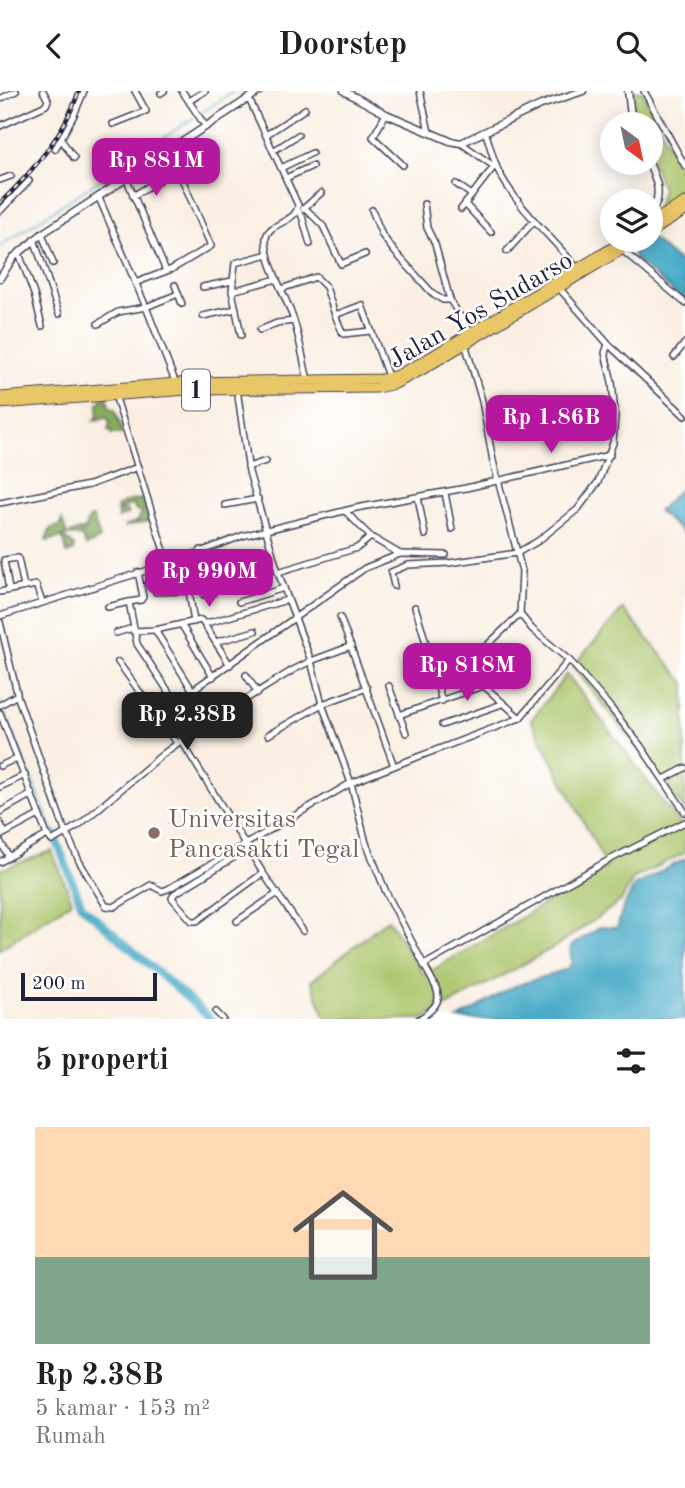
<!DOCTYPE html>
<html lang="id">
<meta charset="utf-8">
<style>
body{margin:0;font-family:"Old Standard TT",serif;background:#f2f2f2;color:#202124;height:100vh;display:flex;flex-direction:column;font-size:26px;white-space:nowrap}
*{box-sizing:border-box;margin:0}
p{font-size:23px;color:#757577}
.icon{flex:none;width:38px;height:38px;fill:none;stroke:currentColor;stroke-width:2;stroke-linecap:round;stroke-linejoin:round}
.map{position:relative;height:928px;overflow:hidden}
.details{display:flex;flex-direction:column;background:#fff;flex:1}
.details>*{flex:none}
.needle{width:46px;rotate:147deg}
.buttons{position:absolute;left:600px;top:21px;display:grid;gap:14px}
.buttons a{display:grid;place-items:center;width:63px;height:63px;border-radius:50%;background:#fff;box-shadow:0 4px 18px #0003;font-size:35px}
.scale{position:absolute;left:21px;bottom:18px;width:136px;box-sizing:border-box;padding-left:7px;border:4px solid #22223b;border-top:0;font-size:19px;line-height:24px;white-space:nowrap;color:#22223b;-webkit-text-stroke:5px #fff;paint-order:stroke}
.price{position:absolute;translate:-50% -60px;padding:0 16px;border-radius:14px;background:#b5179e;color:#fff;font-size:23px;line-height:46px;filter:drop-shadow(0 2px 4px #0008)}
.price::after{content:'';position:absolute;left:50%;top:42px;width:21px;height:16px;margin-left:-10px;background:inherit;clip-path:polygon(0 0,100% 0,50% 100%)}
.price.selected{background:#222;color:#fff}
ul{padding:0;list-style:none}
li{display:grid;align-content:center;gap:14px;height:371px;padding:0 35px}
li+li{border-top:2px solid #e0e0e0}
li span{display:grid;place-items:center;height:217px;border-radius:0px;color:#555}
li>.icon{margin-inline-start:auto}
span .icon{width:126px;height:126px;fill:#fffc;stroke-width:1}
li b{font-size:30px}
h2{display:flex;justify-content:space-between;align-items:center;height:84px;padding:0 35px;font-size:30px}
header{display:flex;justify-content:space-between;align-items:center;height:91px;padding:0 35px;background:#fff;font-size:32px;font-weight:800}
.map>svg:first-child{display:block}
.green{fill:#abc56b;stroke:#667453;stroke-width:2}
.forest{fill:#88aa5f;stroke:#55664d;stroke-width:2}
.water{fill:#48abc8;stroke:#356682;stroke-width:2}
.lines{fill:none;stroke-linecap:round;stroke-linejoin:round}
.stream{stroke:#48abc8;stroke-width:2}
.river{stroke:#48abc8;stroke-width:8}
.minor-casing{stroke:#424154;stroke-width:8}
.tertiary-casing{stroke:#424154;stroke-width:9}
.trunk-casing{stroke:#424154;stroke-width:11}
.minor{stroke:#fff;stroke-width:5}
.tertiary{stroke:#fff;stroke-width:6}
.trunk{stroke:#e9c769;stroke-width:9}
.rail-casing{stroke:#22223b;stroke-width:4.5}
.rail{stroke:#fff;stroke-width:2;stroke-dasharray:5;stroke-linecap:butt}
.education-dot{fill:#8d6e63;stroke:#fff;stroke-width:2.5}
.labels{text-anchor:middle;stroke-width:5;stroke-linejoin:round;paint-order:stroke}
.shield{fill:#fff;stroke:#646476;stroke-width:2}
.shield-label{font-size:24px;font-weight:bold;fill:#22223b}
.street-label{font-size:26px;fill:#22223b;stroke:#fff}
.education-label{font-size:26px;fill:#785e54;stroke:#fff;text-anchor:start}
</style>
<header><svg class="icon" aria-label="back" viewBox="0 0 24 24"><path d="M15 5l-7 7 7 7"/></svg>Doorstep<svg class="icon" aria-label="search" viewBox="0 0 24 24"><circle cx="10" cy="10" r="6"/><path d="M15 15l6 6"/></svg></header>
<div class="map">
<svg width="685" height="928" viewBox="0 0 685 928">
<rect width="100%" height="100%" fill="#fff"/>
<filter id="ink" filterUnits="userSpaceOnUse"><feTurbulence type="fractalNoise" baseFrequency=".0143" numOctaves="2"/><feDisplacementMap in="SourceGraphic" scale="14" xChannelSelector="R" yChannelSelector="G"/><feConvolveMatrix kernelMatrix="1 2 1 2 8 2 1 2 1" color-interpolation-filters="sRGB"/></filter>
<filter id="wash" filterUnits="userSpaceOnUse"><feTurbulence type="fractalNoise" baseFrequency=".00686" numOctaves="4" result="noise"/><feDisplacementMap in="SourceGraphic" scale="28" xChannelSelector="R" yChannelSelector="G"/><feGaussianBlur stdDeviation="1.57" result="paint"/><feColorMatrix in="noise" values="0 0 0 0 0 0 0 0 0 0 0 0 0 0 0 0 0 1.4 0 .05"/><feComposite in="paint" operator="in"/></filter>
<g filter="url(#wash)">
<rect width="100%" height="100%" fill="#faefe2"/>
<g class="green">
<path d="M632 0H642L685 86V107L651 126 657 117 662 97 651 67V33H635Z"/>
<path d="M623 518 685 592V719L573 575Z"/>
<path d="M567 583 682 736 685 734V762L634 787 621 810 555 856 423 928H326L311 890 388 828 424 884 607 776 531 629Z"/>
<path d="M52 760 72 810 0 858V779Z"/>
</g>
<g class="forest">
<path d="M103 307H107L109 316 115 319 123 343H111V340L108 339 110 331 106 326 94 330 98 325V313Z"/>
<path d="M143 408 149 430 124 436 138 430 142 420 135 419V415C131 413 119 417 118 421L126 419 128 423 118 427 117 416 126 411Z"/>
<path d="M91 426H93L100 448 86 455 82 446 68 444 79 439 81 442 84 441 82 439 87 437 86 433Z"/>
<path d="M62 429 67 444 63 445 74 455V460L67 463 65 452 61 446 47 450 46 448 51 437 60 435Z"/>
</g>
<g class="water">
<path d="M652 148 685 176V211L634 167 633 160Z"/>
<path d="M685 393V444L658 420Z"/>
<path d="M685 768V928H458L512 896 567 878 572 872 570 858 572 854 601 836 617 837 623 817 635 794Z"/>
</g>
<g class="lines">
<g class="stream">
<path d="M200 23 234 0"/>
<path d="M0 155 195 26"/>
<path d="M0 611 54 743"/>
</g>
<path class="river" d="M54 743 82 815 211 928"/>
</g>
</g>
<g filter="url(#ink)">
<g class="lines">
<g class="minor-casing">
<g id="minor">
<path d="M182 0 206 36"/>
<path d="M420 0 429 41"/>
<path d="M644 0 685 75"/>
<path d="M161 2 164 0"/>
<path d="M0 8 16 0"/>
<path d="M249 8 298 114C297 132 268 131 266 147 264 169 288 209 294 230 300 249 303 269 308 289"/>
<path d="M189 10 205 0"/>
<path d="M386 23 373 46 403 74"/>
<path d="M113 33 146 20 135 0"/>
<path d="M0 35 46 14 48 9 43 0"/>
<path d="M486 43C490 54 493 68 498 79 517 117 551 145 577 177"/>
<path d="M266 44 305 18"/>
<path d="M60 47 74 67"/>
<path d="M461 52 495 76"/>
<path d="M55 58 74 24 84 0"/>
<path d="M273 60 298 44"/>
<path d="M281 77 312 62"/>
<path d="M286 87 312 75"/>
<path d="M0 89 11 85"/>
<path d="M127 89 166 180"/>
<path d="M456 93 472 104"/>
<path d="M133 105 164 86"/>
<path d="M99 107 146 216 176 293"/>
<path d="M424 113 427 137 435 153 450 209 470 241"/>
<path d="M465 113 491 141"/>
<path d="M305 117 323 135 341 173 365 163"/>
<path d="M303 118 321 102"/>
<path d="M461 118 496 73"/>
<path d="M372 119 382 144 394 160 434 204 443 209H450"/>
<path d="M0 120 29 90"/>
<path d="M298 120 302 125 310 153"/>
<path d="M42 143 53 172"/>
<path d="M34 148 59 223"/>
<path d="M622 159 685 212"/>
<path d="M507 160 534 130"/>
<path d="M19 162 34 203 42 235"/>
<path d="M135 192 172 178 211 155 170 60"/>
<path d="M175 194 182 213"/>
<path d="M203 196 232 190"/>
<path d="M559 197 608 253 685 325"/>
<path d="M281 198 316 186 326 196 335 224 362 214 389 288"/>
<path d="M232 200 277 188"/>
<path d="M335 224 343 243 371 240"/>
<path d="M203 225 236 218"/>
<path d="M98 233 118 221 146 216 178 203"/>
<path d="M260 239 277 232 294 230"/>
<path d="M241 244 232 200 235 172 268 163"/>
<path d="M465 252 482 310 493 370 522 480 520 523 532 538 571 571 610 616 640 654 685 721"/>
<path d="M674 266 685 252"/>
<path d="M237 298 249 381 278 481 311 570 322 613 351 692 366 752 386 801 424 874 609 769 685 731"/>
<path d="M115 304 168 473"/>
<path d="M248 376 266 370"/>
<path d="M445 402 452 438"/>
<path d="M418 406 425 444"/>
<path d="M0 412 89 394 138 376"/>
<path d="M225 414 258 408"/>
<path d="M201 459 214 496"/>
<path d="M400 463 446 464"/>
<path d="M138 481 143 506 141 509 129 511 137 553 176 612"/>
<path d="M278 481 357 457 371 446"/>
<path d="M188 489 209 481"/>
<path d="M394 495 391 481 408 474 449 472 517 462 538 450 578 418 598 391 613 352 615 323 612 291 605 262 608 253"/>
<path d="M9 499 4 469 18 467 24 496"/>
<path d="M0 501 36 494 42 511"/>
<path d="M156 501 189 500 194 531"/>
<path d="M204 504 213 502 214 496 249 482"/>
<path d="M239 511 284 497"/>
<path d="M108 516 129 511"/>
<path d="M415 516C426 547 432 578 442 610"/>
<path d="M0 525 168 473 242 445 356 417 466 397 610 364"/>
<path d="M0 531 17 602V604L0 614"/>
<path d="M181 533 213 586"/>
<path d="M204 533 230 574"/>
<path d="M155 539 193 600"/>
<path d="M133 540 155 539 201 529 204 533 287 509"/>
<path d="M116 542 133 537"/>
<path d="M216 551 255 540"/>
<path d="M118 571 177 652"/>
<path d="M433 581 463 573 475 566 520 523"/>
<path d="M246 584 258 602"/>
<path d="M389 595 406 642"/>
<path d="M17 604 66 743"/>
<path d="M0 622 47 744 52 750 79 734 163 663 196 639 293 579 311 570 351 555"/>
<path d="M399 624 483 595"/>
<path d="M156 625 365 477 400 463 371 446 345 420"/>
<path d="M520 627 569 569"/>
<path d="M442 634 502 613"/>
<path d="M268 644 322 613 367 597"/>
<path d="M181 649 263 782 303 840"/>
<path d="M0 675 17 667"/>
<path d="M394 675 520 627 474 586 463 573"/>
<path d="M664 688 685 677"/>
<path d="M0 696 25 684"/>
<path d="M0 721 32 703"/>
<path d="M0 732 5 742"/>
<path d="M67 743 79 770 106 815 114 816 151 794 162 800 168 798 351 692 394 675 340 526"/>
<path d="M0 745 39 724"/>
<path d="M0 750 9 766"/>
<path d="M249 757 174 803 172 807 192 830H197L263 782"/>
<path d="M0 771 47 744"/>
<path d="M237 830 278 802"/>
<path d="M216 921 223 928"/>
<path d="M419 928C449 909 438 901 424 874"/>
</g>
</g>
<g class="tertiary-casing">
<g id="tertiary">
<path d="M344 0 386 23 450 50 461 52 541 14 583 0"/>
<path d="M628 0 632 33"/>
<path d="M649 72C657 90 663 104 651 122"/>
<path d="M0 187 13 167 43 142 260 0"/>
</g>
</g>
<g class="trunk-casing">
<g id="trunk">
<path d="M651 131 685 111"/>
<path d="M651 141 685 120"/>
<path d="M0 306 190 291 381 288 397 284 420 272 625 149"/>
<path d="M0 313 188 299 377 297 395 293 422 279 638 149"/>
</g>
</g>
<use href="#minor" class="minor"/>
<use href="#tertiary" class="tertiary"/>
<use href="#trunk" class="trunk"/>
<g class="rail-casing">
<path id="rail" d="M0 112C33 80 64 44 79 0"/>
</g>
<use href="#rail" class="rail"/>
</g>
</g>
<circle class="education-dot" cx="154" cy="742" r="7"/>
<g class="labels">
<rect class="shield" x="182" y="278.5" width="28" height="41" rx="5"/>
<g class="shield-label">
<text x="196" y="307">1</text>
</g>
<g class="street-label">
<text transform="translate(480 218) rotate(-30)" y="9">Jalan Yos Sudarso</text>
</g>
<g class="education-label">
<text x="168" y="736">Universitas<tspan x="168" dy="30">Pancasakti Tegal</tspan></text>
</g>
</g>
</svg>
<div class="buttons">
<a><svg class="needle" viewBox="-14 -14 28 28"><path d="M0-13l5 13h-10z" fill="#e53935"/><path d="M0 13l5-13h-10z" fill="#757577"/></svg></a>
<a><svg class="icon" aria-label="layers" viewBox="0 0 24 24"><path d="M12 4l9 5-9 5-9-5zM3 14l9 5 9-5"/></svg></a>
</div>
<div class="scale">200 m</div>
<b class="price" style="left:156px;top:107px">Rp 881M</b>
<b class="price" style="left:551px;top:364px">Rp 1.86B</b>
<b class="price" style="left:209px;top:518px">Rp 990M</b>
<b class="price" style="left:467px;top:612px">Rp 818M</b>
<b class="price selected" style="left:187px;top:661px">Rp 2.38B</b>
</div>
<section class="details">
<h2>5 properti<svg class="icon" aria-label="filters" viewBox="0 0 24 24"><path d="M4 7h16M4 17h16"/><circle cx="9" cy="7" r="2"/><circle cx="15" cy="17" r="2"/></svg></h2>
<ul>
<li><span style="background:linear-gradient(#ffd9b3 60%,#7fa58c 0)"><svg class="icon" aria-label="home" viewBox="0 0 24 24"><path d="M3 11l9-7 9 7M6 9v11h12V9"/></svg></span><div><b>Rp 2.38B</b><p>5 kamar · 153 m²</p><p>Rumah</p></div></li>
</ul>
</section>
